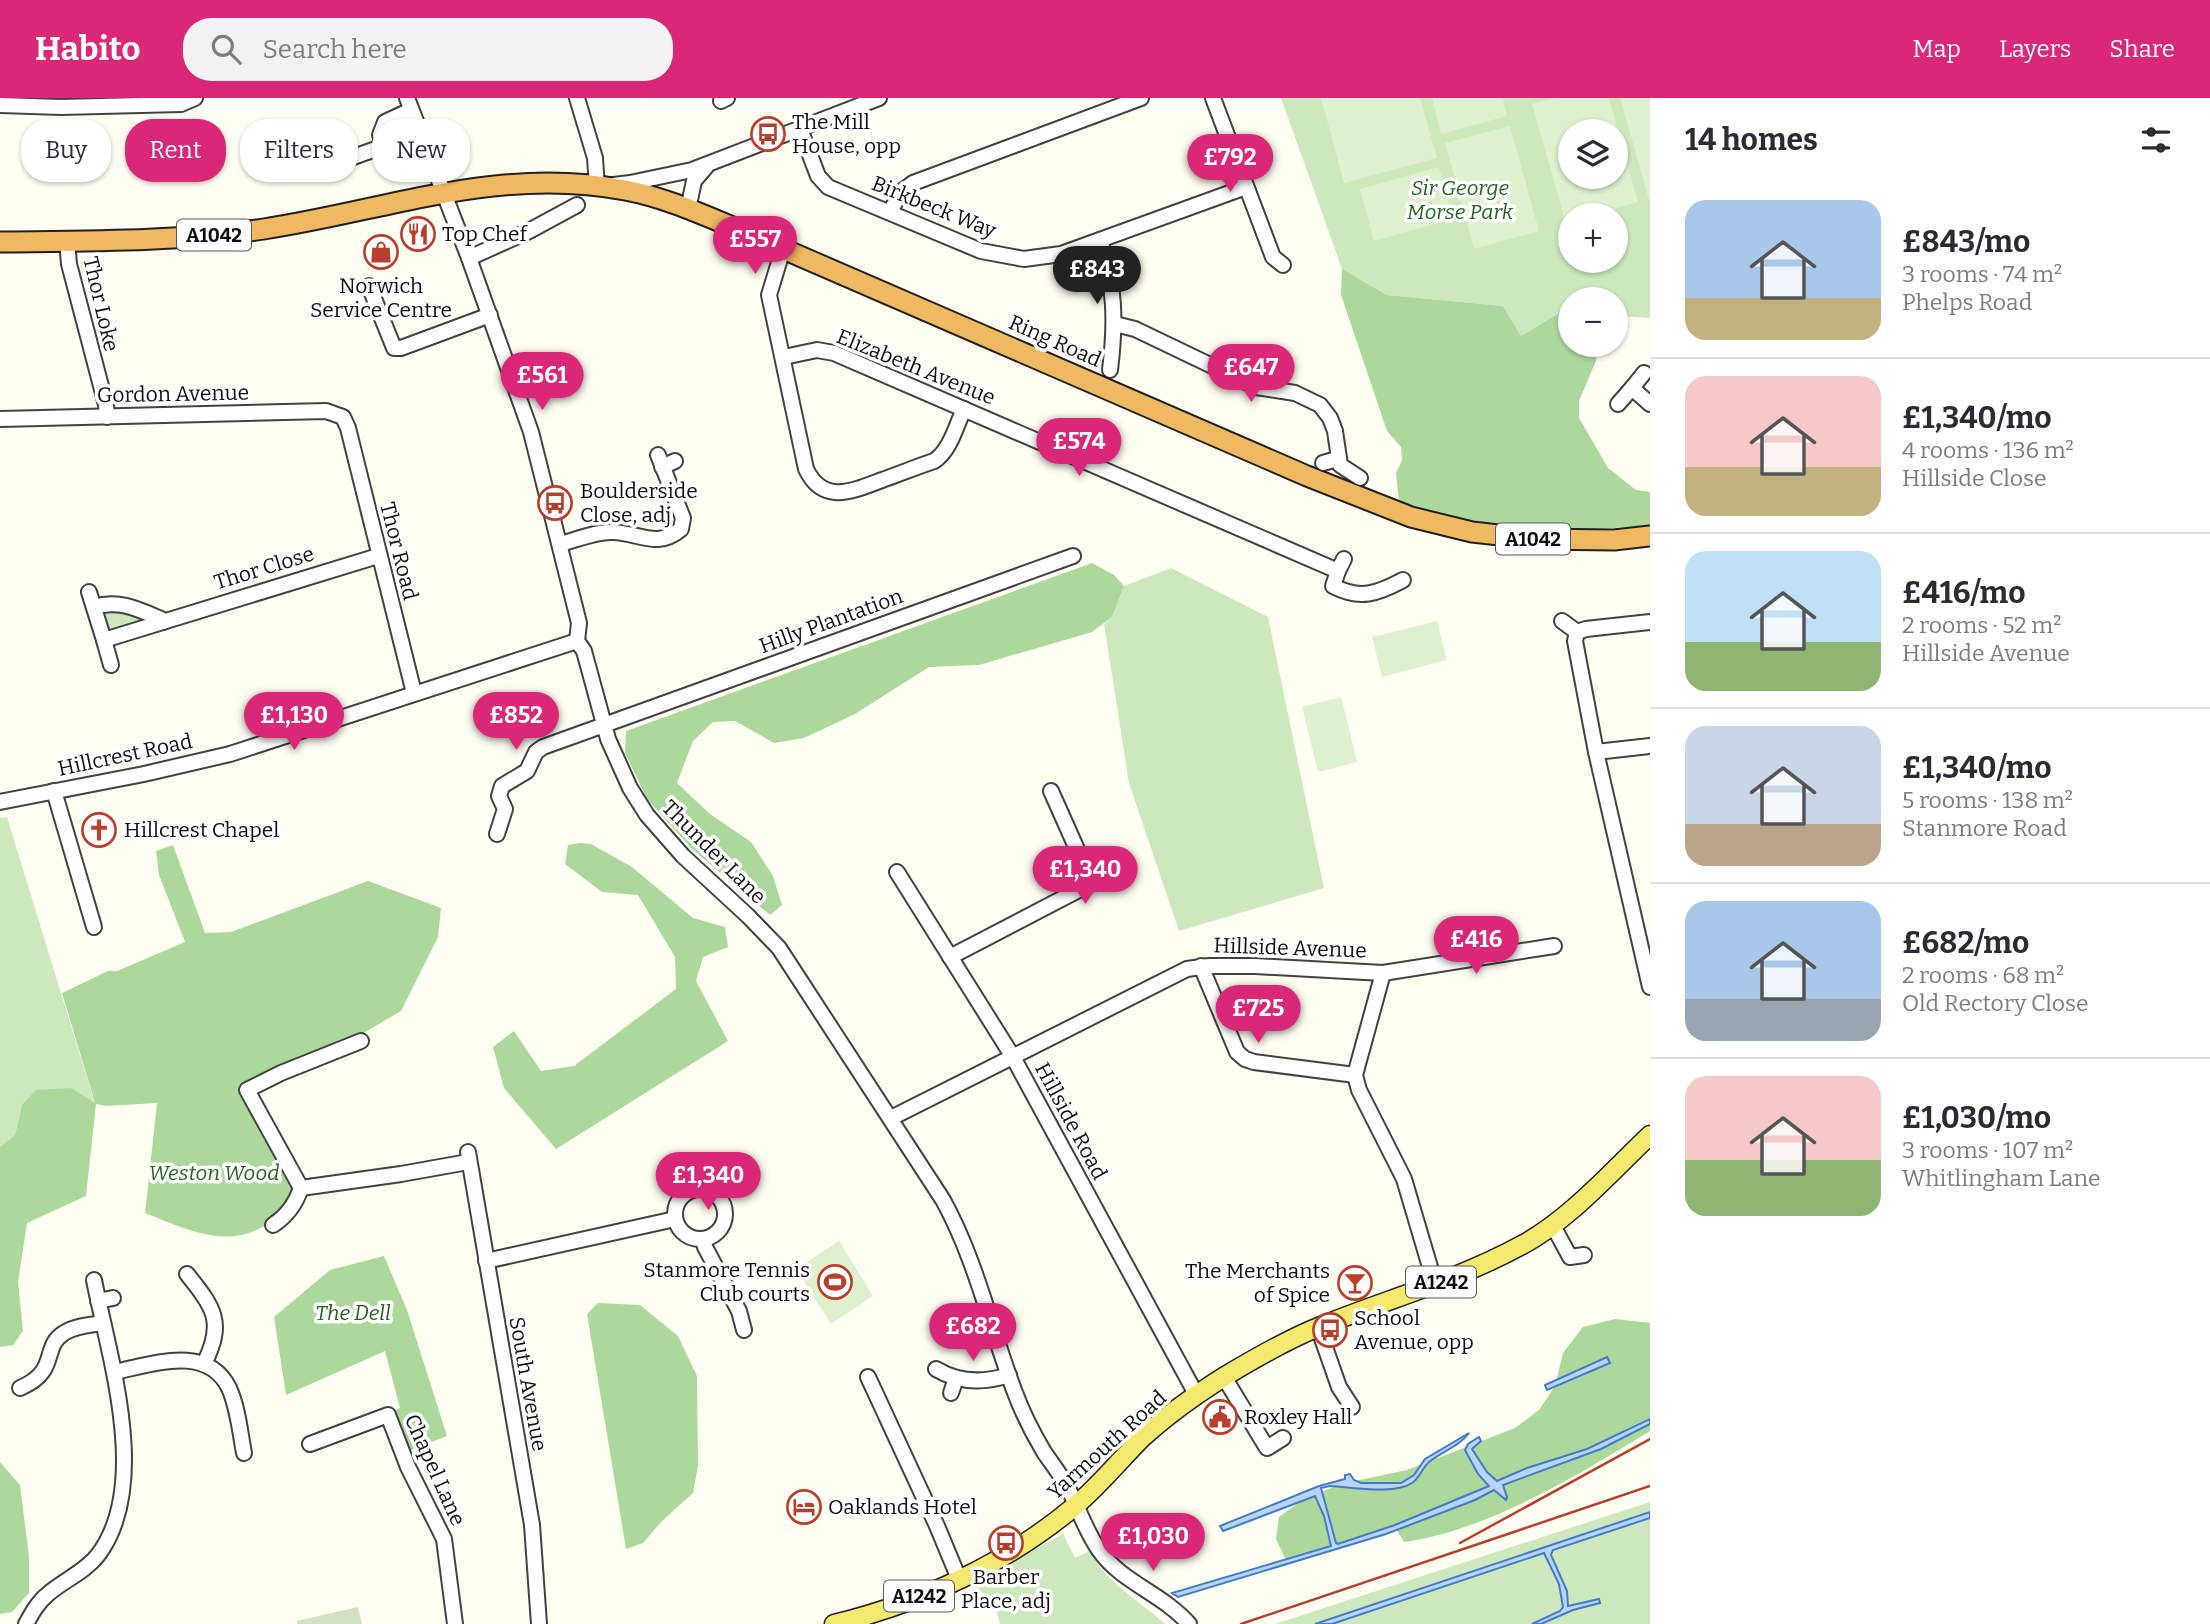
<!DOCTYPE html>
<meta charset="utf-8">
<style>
body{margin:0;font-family:Bitter,serif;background:#f2f2f3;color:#2b2b33;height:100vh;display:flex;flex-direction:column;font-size:26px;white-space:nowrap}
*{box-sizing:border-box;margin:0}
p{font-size:23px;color:#7c7c81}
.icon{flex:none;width:38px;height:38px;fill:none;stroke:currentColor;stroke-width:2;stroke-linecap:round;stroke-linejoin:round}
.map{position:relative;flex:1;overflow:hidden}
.drawer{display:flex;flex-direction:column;background:#fff;width:560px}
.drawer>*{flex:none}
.hud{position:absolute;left:21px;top:21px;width:665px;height:63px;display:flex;gap:14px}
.buttons{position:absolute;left:1558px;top:21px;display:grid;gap:14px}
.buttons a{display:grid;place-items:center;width:70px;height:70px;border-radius:50%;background:#fff;box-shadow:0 2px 5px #0004;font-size:35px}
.price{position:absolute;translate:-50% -60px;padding:0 16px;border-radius:24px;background:#db2777;color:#fff;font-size:23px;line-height:46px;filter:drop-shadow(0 2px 4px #0008)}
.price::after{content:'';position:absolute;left:50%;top:42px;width:21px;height:16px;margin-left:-10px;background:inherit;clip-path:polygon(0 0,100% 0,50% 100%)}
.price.selected{background:#222;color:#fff}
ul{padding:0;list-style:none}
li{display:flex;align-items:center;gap:21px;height:175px;padding:0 35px}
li+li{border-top:2px solid #e1e1e2}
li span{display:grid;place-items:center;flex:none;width:196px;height:140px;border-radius:21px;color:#555}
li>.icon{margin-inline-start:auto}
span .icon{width:84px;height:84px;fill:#fffc;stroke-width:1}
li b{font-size:30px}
h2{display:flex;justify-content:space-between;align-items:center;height:84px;padding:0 35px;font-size:30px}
.tag{padding:0 24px;border-radius:28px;background:#fff;box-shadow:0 2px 5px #0004;font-size:24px;line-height:63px}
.tag.selected{background:#db2777;color:#fff}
header{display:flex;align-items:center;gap:42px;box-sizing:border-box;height:98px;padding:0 35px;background:#db2777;color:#fff}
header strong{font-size:33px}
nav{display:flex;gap:38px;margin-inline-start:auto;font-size:24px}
.search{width:490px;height:63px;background:#f2f2f3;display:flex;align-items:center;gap:18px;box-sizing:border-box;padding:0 24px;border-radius:28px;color:#7c7c81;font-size:26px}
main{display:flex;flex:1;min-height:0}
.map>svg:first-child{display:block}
.green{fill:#cce8bc;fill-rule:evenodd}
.forest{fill:#add89c}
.cemetery{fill:#d2e0c3}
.pitch{fill:#def0ce;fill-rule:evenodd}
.water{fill:#b9d4f4;stroke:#427cc8;stroke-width:2}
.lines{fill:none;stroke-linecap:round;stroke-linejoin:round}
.minor-casing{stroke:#424242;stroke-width:18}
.major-casing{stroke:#202020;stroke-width:21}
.highway-casing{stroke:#202020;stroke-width:23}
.minor{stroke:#fff;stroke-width:14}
.major{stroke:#f3e96e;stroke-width:18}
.highway{stroke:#eeb960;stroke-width:19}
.rail{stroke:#ba3e2c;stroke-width:2.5}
.labels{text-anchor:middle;stroke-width:7;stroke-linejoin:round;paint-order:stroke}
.shield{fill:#fff;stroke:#575757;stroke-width:2}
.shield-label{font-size:19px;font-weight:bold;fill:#0f0f0f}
.poi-label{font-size:21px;fill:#0f0f0f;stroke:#fff;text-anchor:start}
.park-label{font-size:21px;font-style:italic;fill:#246521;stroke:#fff}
.street-label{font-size:21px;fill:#0f0f0f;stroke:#fff}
</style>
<header>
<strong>Habito</strong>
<div class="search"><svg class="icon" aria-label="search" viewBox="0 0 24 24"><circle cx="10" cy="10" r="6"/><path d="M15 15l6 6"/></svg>Search here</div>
<nav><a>Map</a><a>Layers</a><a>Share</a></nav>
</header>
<main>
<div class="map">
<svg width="1650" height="1526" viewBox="0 0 1650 1526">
<rect width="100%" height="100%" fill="#fefef2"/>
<g class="green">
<path d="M1281 0H1650V220L1615 218V201H1570V216L1559 215 1521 238 1503 208 1387 197 1342 171ZM1570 33H1615V79H1570ZM1570 117H1615V163H1570Z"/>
<path d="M1171 470 1268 519 1324 790 1179 833 1129 685 1104 526 1112 519 1124 488Z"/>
<path d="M108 509 152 521 108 534 102 518Z"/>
<path d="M7 719 95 1006 22 1007 15 1037 0 1049V720Z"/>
<path d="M1650 1404V1526H1275Z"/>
<path d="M1063 1436 1075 1460 1089 1453C1107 1485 1138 1502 1165 1526H1000L994 1503 969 1486Z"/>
</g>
<g class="forest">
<path d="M1342 171 1387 197 1503 208 1521 238 1559 215 1570 216V247H1597L1596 263 1579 303V320L1608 370 1636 392 1650 394V427C1561 436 1484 432 1399 403L1396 375 1402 362 1401 349 1387 333 1341 197Z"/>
<path d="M1092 465 1114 477 1124 488 1112 519 1092 534 979 567 929 569 855 616 804 640 774 645 735 623 713 624 693 643 677 685 710 716 751 744 773 778 782 807 770 817 691 750 647 701 625 655 626 633Z"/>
<path d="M580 745 591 746 632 769 693 820 725 829 728 849 703 859 696 883 728 943 556 1051 504 990 493 949 514 933 541 973 574 968 676 891 675 859 638 797 602 794 565 766 568 747Z"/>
<path d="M173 747 205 835 231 834 368 783 441 810 438 839 401 913 360 937 242 988 296 1095C289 1104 282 1114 274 1121 232 1155 188 1132 145 1115L157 1005 106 1008 96 1006 86 1098 27 1125 18 1184 23 1233 13 1247 0 1249V1049L15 1037 22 1007 36 992 71 990 95 1005 62 895 108 873H117L185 844 159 777 156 753Z"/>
<path d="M384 1158 407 1212 447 1338 406 1354 391 1315 400 1310 385 1253 286 1297 274 1219 330 1172Z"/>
<path d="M598 1205 640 1207 678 1238 697 1278 698 1368 693 1395 662 1423 643 1445 626 1451 587 1216Z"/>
<path d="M1615 1221 1650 1225V1333C1580 1376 1487 1433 1404 1444L1396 1431 1286 1462 1276 1441 1279 1419 1302 1402 1341 1386 1407 1372 1515 1330 1539 1312 1555 1288 1563 1255 1583 1229Z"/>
<path d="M0 1364 20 1387 29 1458V1495L12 1514 0 1516Z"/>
</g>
<path class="cemetery" d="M358 1509 362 1526H297V1523Z"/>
<g class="pitch">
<path d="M1321 0H1420L1437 60 1344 85Z"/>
<path d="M1432 0H1503L1507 18 1441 36Z"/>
<path d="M1554 0H1609L1638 104 1593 117H1570V124L1566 125 1532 6ZM1570 33H1615V79H1570Z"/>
<path d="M1620 0H1650V102H1649Z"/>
<path d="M1510 28 1539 133 1474 151 1445 45Z"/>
<path d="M1439 69 1453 121 1374 143 1360 91Z"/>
<path d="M1437 523 1447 562 1382 579 1372 539Z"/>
<path d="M1341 599 1357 664 1318 674 1302 609Z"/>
<path d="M839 1143 873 1198 831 1226 796 1171Z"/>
</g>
<g class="water">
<path d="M1607 1259 1610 1265 1547 1292 1545 1287Z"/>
<path d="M1650 1321V1326L1601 1351 1503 1387 1507 1399 1506 1402 1494 1392 1475 1402 1386 1436 1178 1499 1172 1495 1331 1448 1324 1418 1315 1398 1223 1433 1220 1428 1319 1388 1345 1381V1377L1350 1376 1354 1382 1361 1385H1401L1414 1377 1425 1361 1469 1335C1460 1348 1441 1354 1429 1364 1422 1370 1420 1380 1412 1385 1394 1397 1352 1389 1330 1388L1321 1390 1336 1445 1338 1446 1395 1427 1489 1388 1478 1376 1465 1352 1468 1346 1479 1339 1481 1343 1472 1351 1487 1374 1497 1383 1527 1370 1587 1351Z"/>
<path d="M1650 1414V1420L1553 1452 1551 1457 1567 1493 1568 1508 1599 1501 1600 1505 1573 1512 1541 1526H1532L1560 1513 1563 1509 1559 1486 1544 1455 1332 1526H1315Z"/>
</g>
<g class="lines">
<g class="minor-casing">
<g id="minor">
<path d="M407 0 469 160 531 334 579 525 577 543 584 553 608 641 630 690 647 717 683 758 748 818 779 850 943 1102C976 1162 990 1228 1014 1292 1022 1314 1032 1334 1044 1354 1052 1366 1061 1377 1068 1390 1079 1411 1085 1432 1099 1452 1121 1484 1163 1496 1189 1526"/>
<path d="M577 0 595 60 597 89 630 85 692 72 879 0"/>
<path d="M1213 0 1273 159 1283 167"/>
<path d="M721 3 727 0"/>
<path d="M0 7 61 9 181 6 195 0"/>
<path d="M800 31 818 78 828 89 981 153 1024 161 1061 156 1246 89"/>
<path d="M320 71 384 48 380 37 385 24 411 12"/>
<path d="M688 111 694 83 706 69"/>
<path d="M890 114 901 94 913 85 1141 0"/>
<path d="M1100 142C1115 188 1116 223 1110 272"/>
<path d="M67 143 69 166 106 307 107 319"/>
<path d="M783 151 769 197 806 371C823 407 853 393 882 382 899 376 916 369 934 363 950 353 956 328 964 311"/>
<path d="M469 160 529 133 577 107"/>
<path d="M369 188 394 250H401L490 217"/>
<path d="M1115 226 1135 231 1256 289 1295 295 1320 307 1330 320 1335 333 1340 367 1360 380"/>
<path d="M784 259 817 252 834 255 1338 473 1344 461"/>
<path d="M1644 275 1632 290 1650 306"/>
<path d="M1618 306 1632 290"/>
<path d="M0 321 326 313 343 319 348 330 414 595"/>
<path d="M1323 365 1337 361"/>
<path d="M662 369 675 363"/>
<path d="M560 446C576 442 597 433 613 434 640 435 657 451 681 431L683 420 658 357"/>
<path d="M1338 473 1333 488C1360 502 1377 496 1403 482"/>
<path d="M89 494 104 542 378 458"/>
<path d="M94 509C118 501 138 511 161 521L163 524"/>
<path d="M1562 523 1577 534 1575 543 1596 654 1650 889"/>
<path d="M1577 534 1586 531 1650 524"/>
<path d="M104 542 111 567"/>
<path d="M1596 654 1650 648"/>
<path d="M54 693 94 829"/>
<path d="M0 704 144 676 230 656 577 543"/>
<path d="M497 736 505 711 499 698 502 688 527 673 536 654 543 649 1073 458"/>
<path d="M897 774 1013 959 1197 1298"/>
<path d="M950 859 1092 785 1051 693"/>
<path d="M1201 868 1237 954 1245 961 1254 964 1355 977"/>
<path d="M1383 875 1355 977 1359 992 1404 1081 1435 1186"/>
<path d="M891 1020 1187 871 1209 868H1255L1383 875 1554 848"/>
<path d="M468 1054 532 1427 539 1526"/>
<path d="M301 1090 401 1076 468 1064"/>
<circle cx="700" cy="1116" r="25"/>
<path d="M1552 1126 1570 1159 1584 1157"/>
<path d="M273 1127C287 1118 296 1105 301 1090L247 992 281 975 361 943"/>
<path d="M703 1141 705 1149 739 1213 744 1232"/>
<path d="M486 1163 675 1121"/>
<path d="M187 1176C214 1210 225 1224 204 1266"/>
<path d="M98 1203 113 1200"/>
<path d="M1318 1229 1339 1289 1352 1309"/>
<path d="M936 1271C959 1285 984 1285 1009 1277"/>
<path d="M114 1274C151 1267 207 1245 229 1290 238 1310 240 1334 244 1355"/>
<path d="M868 1279 937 1428 959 1481"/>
<path d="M1224 1279 1267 1350 1283 1340"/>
<path d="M20 1290C60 1273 41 1249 64 1235 74 1228 90 1227 102 1225"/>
<path d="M951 1295 956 1280"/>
<path d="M310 1346 388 1317 408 1369 444 1441 455 1526"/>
<path d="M26 1526C32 1515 38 1504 48 1496 64 1482 85 1474 98 1457 151 1387 109 1259 94 1182"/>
</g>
</g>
<g class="major-casing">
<path id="major" d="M834 1526C921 1505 1007 1465 1075 1408 1099 1388 1120 1362 1142 1340 1167 1317 1198 1295 1227 1277 1257 1259 1288 1241 1321 1228 1388 1201 1458 1182 1522 1147 1569 1122 1612 1073 1650 1037"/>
</g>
<g class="highway-casing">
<path id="highway" d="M0 144C88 143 177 144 264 131 388 112 497 68 625 92 663 99 699 115 735 130L1307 378 1411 419 1472 434 1535 441 1614 442 1650 438"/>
</g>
<use href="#minor" class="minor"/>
<use href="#major" class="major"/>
<use href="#highway" class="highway"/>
<g class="rail">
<path d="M1460 1445 1650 1341"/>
<path d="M1241 1526 1650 1388"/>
</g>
</g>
<defs>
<g id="bus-ring" transform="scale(1.75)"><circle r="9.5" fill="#fff" stroke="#ba3e2c" stroke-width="1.5"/><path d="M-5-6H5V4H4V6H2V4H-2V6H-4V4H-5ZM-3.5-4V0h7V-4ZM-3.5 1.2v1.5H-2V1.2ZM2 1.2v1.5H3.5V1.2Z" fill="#ba3e2c"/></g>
<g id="restaurant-ring" transform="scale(1.75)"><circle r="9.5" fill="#fff" stroke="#ba3e2c" stroke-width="1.5"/><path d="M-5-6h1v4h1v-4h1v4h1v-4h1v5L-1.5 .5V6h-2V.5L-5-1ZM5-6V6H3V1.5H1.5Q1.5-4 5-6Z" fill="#ba3e2c"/></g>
<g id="shop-ring" transform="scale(1.75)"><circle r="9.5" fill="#fff" stroke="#ba3e2c" stroke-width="1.5"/><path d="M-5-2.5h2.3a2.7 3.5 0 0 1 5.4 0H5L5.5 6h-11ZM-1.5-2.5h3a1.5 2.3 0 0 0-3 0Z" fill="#ba3e2c"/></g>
<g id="church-ring" transform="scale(1.75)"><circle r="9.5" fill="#fff" stroke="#ba3e2c" stroke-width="1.5"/><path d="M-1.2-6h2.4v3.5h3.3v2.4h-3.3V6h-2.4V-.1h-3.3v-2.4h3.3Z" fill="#ba3e2c"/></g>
<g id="stadium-ring" transform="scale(1.75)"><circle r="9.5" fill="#fff" stroke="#ba3e2c" stroke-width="1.5"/><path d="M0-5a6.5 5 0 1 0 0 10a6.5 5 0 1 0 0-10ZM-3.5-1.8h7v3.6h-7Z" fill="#ba3e2c"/></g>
<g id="bar-ring" transform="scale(1.75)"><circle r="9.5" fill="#fff" stroke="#ba3e2c" stroke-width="1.5"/><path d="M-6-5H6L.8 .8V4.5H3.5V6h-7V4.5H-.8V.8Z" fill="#ba3e2c"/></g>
<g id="civic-ring" transform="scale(1.75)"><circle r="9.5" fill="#fff" stroke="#ba3e2c" stroke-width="1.5"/><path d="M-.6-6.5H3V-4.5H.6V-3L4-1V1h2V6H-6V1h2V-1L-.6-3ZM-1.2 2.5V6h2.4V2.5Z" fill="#ba3e2c"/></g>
<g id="hotel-ring" transform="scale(1.75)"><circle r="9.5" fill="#fff" stroke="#ba3e2c" stroke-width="1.5"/><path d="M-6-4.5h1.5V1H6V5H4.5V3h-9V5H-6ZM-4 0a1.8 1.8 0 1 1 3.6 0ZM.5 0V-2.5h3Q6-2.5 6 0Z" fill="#ba3e2c"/></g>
</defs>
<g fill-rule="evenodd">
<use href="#bus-ring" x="768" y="36"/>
<use href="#restaurant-ring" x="418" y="136"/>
<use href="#shop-ring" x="381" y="154"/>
<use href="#bus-ring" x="555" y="405"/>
<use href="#church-ring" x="99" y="732"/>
<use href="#stadium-ring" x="835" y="1184"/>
<use href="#bar-ring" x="1355" y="1185"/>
<use href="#bus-ring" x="1330" y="1232"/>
<use href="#civic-ring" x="1220" y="1319"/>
<use href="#hotel-ring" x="804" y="1409"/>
<use href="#bus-ring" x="1006" y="1445"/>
</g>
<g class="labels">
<g class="shield">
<rect x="177" y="121.5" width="74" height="31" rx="5"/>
<rect x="1496" y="425.5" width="74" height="31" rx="5"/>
<rect x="1406" y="1168.5" width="70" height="31" rx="5"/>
<rect x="884" y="1482.5" width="70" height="31" rx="5"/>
</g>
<g class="shield-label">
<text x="214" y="144">A1042</text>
<text x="1533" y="448">A1042</text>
<text x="1441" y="1191">A1242</text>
<text x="919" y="1505">A1242</text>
</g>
<g class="poi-label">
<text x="792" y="31">The Mill<tspan x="792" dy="24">House, opp</tspan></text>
<text x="442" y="143">Top Chef</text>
<text x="381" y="195" text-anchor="middle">Norwich<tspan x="381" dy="24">Service Centre</tspan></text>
<text x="580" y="400">Boulderside<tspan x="580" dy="24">Close, adj</tspan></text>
<text x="124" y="739">Hillcrest Chapel</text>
<text x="810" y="1179" text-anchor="end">Stanmore Tennis<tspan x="810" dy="24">Club courts</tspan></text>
<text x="1330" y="1180" text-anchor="end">The Merchants<tspan x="1330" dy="24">of Spice</tspan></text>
<text x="1354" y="1227">School<tspan x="1354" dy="24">Avenue, opp</tspan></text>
<text x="1244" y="1326">Roxley Hall</text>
<text x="828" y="1416">Oaklands Hotel</text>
<text x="1006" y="1486" text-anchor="middle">Barber<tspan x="1006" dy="24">Place, adj</tspan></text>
</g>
<g class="park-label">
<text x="1460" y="97">Sir George<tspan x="1460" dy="24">Morse Park</tspan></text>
<text x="214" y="1082">Weston Wood</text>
<text x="353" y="1222">The Dell</text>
</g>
<g class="street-label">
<text transform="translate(934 109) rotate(22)" y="7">Birkbeck Way</text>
<text transform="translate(101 206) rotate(77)" y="7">Thor Loke</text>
<text transform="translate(1055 243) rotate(24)" y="7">Ring Road</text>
<text transform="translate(916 269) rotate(22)" y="7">Elizabeth Avenue</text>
<text transform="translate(173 296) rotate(-1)" y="7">Gordon Avenue</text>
<text transform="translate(399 453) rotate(76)" y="7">Thor Road</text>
<text transform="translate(264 470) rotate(-17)" y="7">Thor Close</text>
<text transform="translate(831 523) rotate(-20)" y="7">Hilly Plantation</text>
<text transform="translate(125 657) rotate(-12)" y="7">Hillcrest Road</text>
<text transform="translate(714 754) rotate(45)" y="7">Thunder Lane</text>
<text transform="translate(1290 850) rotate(2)" y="7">Hillside Avenue</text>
<text transform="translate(1071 1023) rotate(62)" y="7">Hillside Road</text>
<text transform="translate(528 1286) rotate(80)" y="7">South Avenue</text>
<text transform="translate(1107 1347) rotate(-42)" y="7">Yarmouth Road</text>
<text transform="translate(435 1372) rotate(66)" y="7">Chapel Lane</text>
</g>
</g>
</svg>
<div class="buttons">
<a><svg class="icon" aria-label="layers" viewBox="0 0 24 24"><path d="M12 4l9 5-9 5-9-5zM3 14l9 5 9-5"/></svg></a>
<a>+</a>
<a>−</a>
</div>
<b class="price" style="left:1230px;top:96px">£792</b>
<b class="price" style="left:755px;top:178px">£557</b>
<b class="price selected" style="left:1097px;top:208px">£843</b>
<b class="price" style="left:1251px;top:306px">£647</b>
<b class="price" style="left:542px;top:314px">£561</b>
<b class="price" style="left:1079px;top:380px">£574</b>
<b class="price" style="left:294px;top:654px">£1,130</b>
<b class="price" style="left:516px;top:654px">£852</b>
<b class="price" style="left:1085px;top:808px">£1,340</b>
<b class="price" style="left:1476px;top:878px">£416</b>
<b class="price" style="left:1258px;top:947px">£725</b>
<b class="price" style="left:708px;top:1114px">£1,340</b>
<b class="price" style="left:973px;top:1265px">£682</b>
<b class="price" style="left:1153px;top:1475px">£1,030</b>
<div class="hud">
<a class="tag">Buy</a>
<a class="tag selected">Rent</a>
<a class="tag">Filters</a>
<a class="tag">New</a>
</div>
</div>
<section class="drawer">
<h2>14 homes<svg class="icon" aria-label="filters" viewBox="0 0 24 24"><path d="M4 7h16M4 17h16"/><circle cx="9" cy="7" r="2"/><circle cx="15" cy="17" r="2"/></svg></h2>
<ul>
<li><span style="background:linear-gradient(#a9c7e8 70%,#c2b280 0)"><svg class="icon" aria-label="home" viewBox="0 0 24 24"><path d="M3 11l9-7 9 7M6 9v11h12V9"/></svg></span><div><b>£843/mo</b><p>3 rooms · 74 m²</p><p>Phelps Road</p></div></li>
<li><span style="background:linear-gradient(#f6c9c9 65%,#c2b280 0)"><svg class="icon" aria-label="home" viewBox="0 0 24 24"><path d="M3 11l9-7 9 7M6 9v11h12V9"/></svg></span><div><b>£1,340/mo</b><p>4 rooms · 136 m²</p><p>Hillside Close</p></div></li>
<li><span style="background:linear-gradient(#bfe0f5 65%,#8fb573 0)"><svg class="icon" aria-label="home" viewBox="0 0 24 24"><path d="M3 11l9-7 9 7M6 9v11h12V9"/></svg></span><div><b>£416/mo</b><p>2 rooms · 52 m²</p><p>Hillside Avenue</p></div></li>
<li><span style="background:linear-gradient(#c9d6e8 70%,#b9a48a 0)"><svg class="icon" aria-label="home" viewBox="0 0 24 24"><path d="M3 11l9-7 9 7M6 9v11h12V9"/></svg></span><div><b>£1,340/mo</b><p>5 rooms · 138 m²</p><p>Stanmore Road</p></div></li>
<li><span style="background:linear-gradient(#a9c7e8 70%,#9aa5b1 0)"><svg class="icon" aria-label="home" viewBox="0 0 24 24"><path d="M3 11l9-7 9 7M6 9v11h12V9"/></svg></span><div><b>£682/mo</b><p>2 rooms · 68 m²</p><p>Old Rectory Close</p></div></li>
<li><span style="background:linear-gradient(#f6c9c9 60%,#8fb573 0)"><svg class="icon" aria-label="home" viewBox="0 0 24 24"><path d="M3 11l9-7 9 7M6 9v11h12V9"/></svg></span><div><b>£1,030/mo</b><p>3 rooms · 107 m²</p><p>Whitlingham Lane</p></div></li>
</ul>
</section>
</main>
